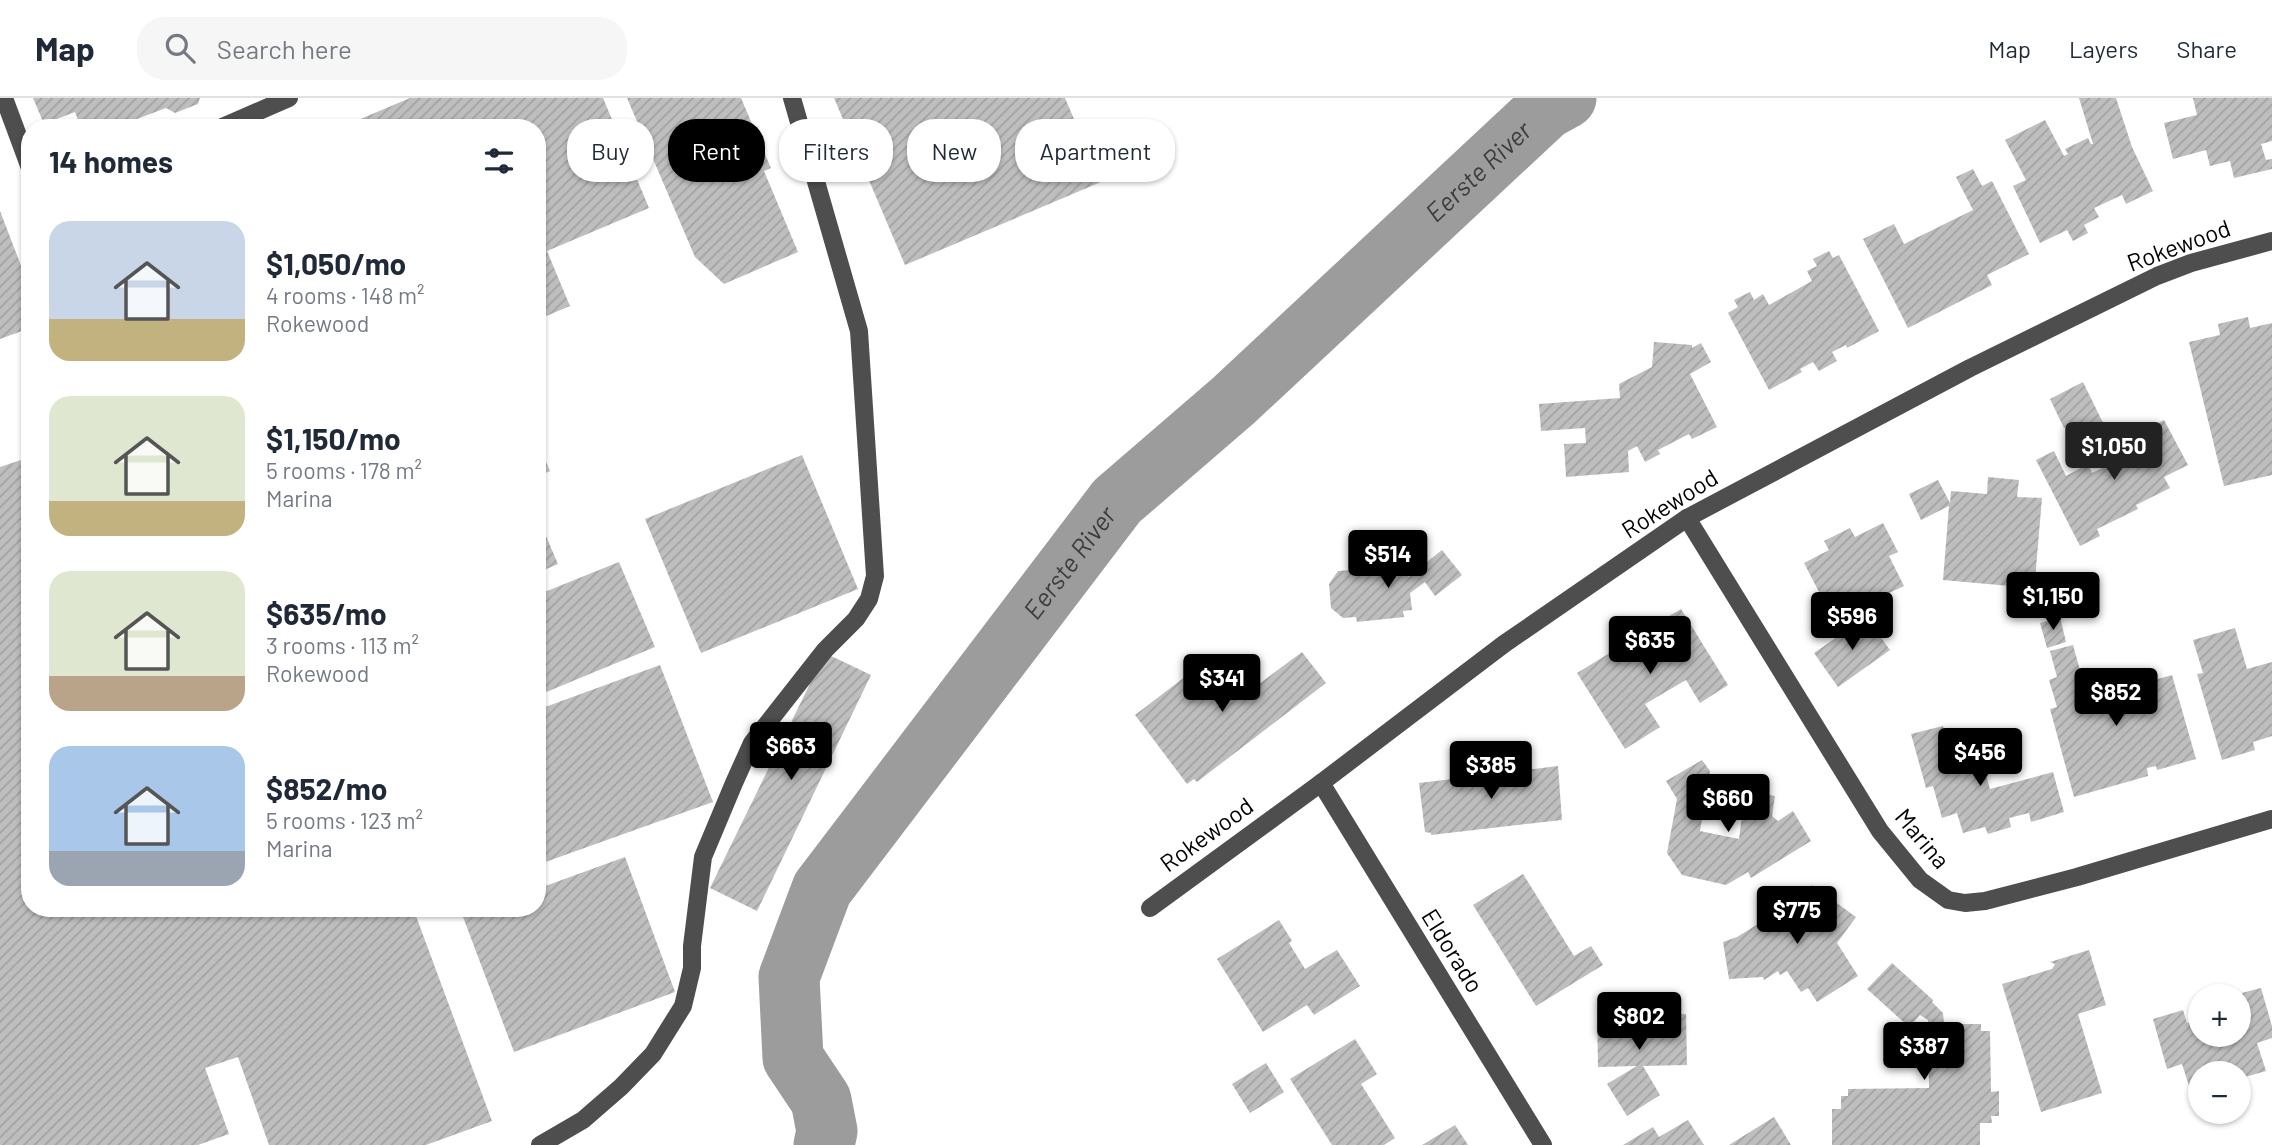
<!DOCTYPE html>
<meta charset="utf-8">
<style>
body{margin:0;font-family:Barlow,sans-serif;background:#f6f6f7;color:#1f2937;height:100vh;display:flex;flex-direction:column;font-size:26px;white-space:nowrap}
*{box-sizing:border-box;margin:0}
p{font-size:23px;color:#747a83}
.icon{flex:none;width:38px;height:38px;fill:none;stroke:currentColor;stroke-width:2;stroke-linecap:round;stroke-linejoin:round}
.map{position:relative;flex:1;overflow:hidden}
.panel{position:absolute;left:21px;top:21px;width:525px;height:798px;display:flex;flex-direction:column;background:#fff;border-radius:28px;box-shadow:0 2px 5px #0004}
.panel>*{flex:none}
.hud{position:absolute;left:567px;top:21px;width:665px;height:63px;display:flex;gap:14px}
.fabs{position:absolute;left:2188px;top:886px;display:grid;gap:14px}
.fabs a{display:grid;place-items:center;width:63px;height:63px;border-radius:50%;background:#fff;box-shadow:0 2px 5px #0004;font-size:35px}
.price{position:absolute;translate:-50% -60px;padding:0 16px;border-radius:7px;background:#000;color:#fff;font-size:23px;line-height:46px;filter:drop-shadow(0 2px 4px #0008)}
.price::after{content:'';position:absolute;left:50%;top:42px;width:21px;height:16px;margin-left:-10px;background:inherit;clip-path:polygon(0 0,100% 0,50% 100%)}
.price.selected{background:#222;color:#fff}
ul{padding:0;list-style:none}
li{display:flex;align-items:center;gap:21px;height:175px;padding:0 28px}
li span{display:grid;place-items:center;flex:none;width:196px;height:140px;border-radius:21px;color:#555}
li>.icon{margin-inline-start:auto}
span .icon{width:84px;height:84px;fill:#fffc;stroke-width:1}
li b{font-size:30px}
h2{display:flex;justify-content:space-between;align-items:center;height:84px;padding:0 28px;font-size:30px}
.tag{padding:0 24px;border-radius:28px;background:#fff;box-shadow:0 2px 5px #0004;font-size:24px;line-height:63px}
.tag.selected{background:#000;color:#fff}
header{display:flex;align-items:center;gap:42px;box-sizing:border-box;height:98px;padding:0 35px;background:#fff;border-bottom:2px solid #e0e1e3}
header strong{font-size:33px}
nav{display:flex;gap:38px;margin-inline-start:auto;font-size:24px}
.search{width:490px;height:63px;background:#f6f6f7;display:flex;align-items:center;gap:18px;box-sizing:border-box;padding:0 24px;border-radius:28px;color:#747a83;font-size:26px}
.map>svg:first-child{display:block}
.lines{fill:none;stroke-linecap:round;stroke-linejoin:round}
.river{stroke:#9c9c9c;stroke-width:61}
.building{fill:url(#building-hatch)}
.minor{stroke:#4e4e4e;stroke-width:18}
.labels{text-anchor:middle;stroke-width:5;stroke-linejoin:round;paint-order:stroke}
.street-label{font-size:24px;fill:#000;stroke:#fff}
.water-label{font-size:26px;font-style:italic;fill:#3d3d3d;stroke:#fff}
</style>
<header>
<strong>Map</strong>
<div class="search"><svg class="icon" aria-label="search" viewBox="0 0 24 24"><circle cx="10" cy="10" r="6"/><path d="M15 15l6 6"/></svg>Search here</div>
<nav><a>Map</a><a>Layers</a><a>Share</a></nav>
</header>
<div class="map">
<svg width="2272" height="1047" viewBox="0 0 2272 1047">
<defs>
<pattern id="building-hatch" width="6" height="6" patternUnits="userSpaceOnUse" patternTransform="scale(1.75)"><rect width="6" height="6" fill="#bebebe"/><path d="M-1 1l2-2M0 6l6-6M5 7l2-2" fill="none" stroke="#a2a2a2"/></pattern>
</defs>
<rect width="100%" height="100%" fill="#fff"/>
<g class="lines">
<path class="river" id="s1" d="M824 1047 827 1033 821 1002 793 960 789 879 822 791 1117 403 1233 303 1546 11 1566 0"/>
</g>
<g class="building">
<path d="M33 0H200L198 6 175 15 166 10 137 21 141 30H81L75 14 44 26Z"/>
<path d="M410 0H603L649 110 547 153 570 208 537 222V30H339Z"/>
<path d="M627 0H741L771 70 764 73 798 154 724 186 695 159Z"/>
<path d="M834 0H1065L1101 84 905 167Z"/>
<path d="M2079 0H2116L2132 49 2153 93 2126 106 2122 97 2094 110 2099 119 2084 127 2088 135 2073 143 2067 132 2040 145 2013 88 2026 82 2005 42 2045 22 2064 58 2068 56 2065 51 2088 40 2091 46H2093Z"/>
<path d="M2193 0H2272V43L2261 46 2266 62 2272 61V71L2234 80 2230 63 2210 68 2206 52 2173 61 2164 25 2197 17Z"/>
<path d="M1973 71 1982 88 1992 83 2029 156 1987 177 1992 187 1908 230 1863 141 1894 126 1904 146 1973 112 1956 79Z"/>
<path d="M0 113 30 191V230L0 241Z"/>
<path d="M1829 153 1833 160 1839 157 1879 233 1847 250 1846 247 1832 254 1837 263 1819 273 1813 264 1800 271 1802 274 1769 292 1728 215 1738 209 1734 202 1750 194 1754 202 1763 196 1769 207 1812 183 1807 173 1817 168 1813 161Z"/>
<path d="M2248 219 2250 230 2272 225V377L2224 388 2189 244 2220 237 2218 226Z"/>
<path d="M1654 244 1692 247V250L1701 245 1711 264 1690 276 1717 329 1692 341 1689 336 1658 352 1660 356 1645 364 1637 348 1628 353 1629 374 1566 379 1564 346 1586 345 1585 330 1541 333 1539 306 1620 300 1619 286 1652 269Z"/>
<path d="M2083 284 2106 331 2084 342 2076 324 2064 330 2050 301Z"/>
<path d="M2164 322 2188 367 2164 379 2170 390 2136 407 2138 411 2097 431 2100 438 2080 448 2036 362 2054 353 2066 378 2088 366 2092 375 2121 361 2117 353 2143 340 2140 334Z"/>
<path d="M537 343 550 373 537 379Z"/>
<path d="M802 357 858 491 701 555 645 421Z"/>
<path d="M30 359V810H413L492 1023 426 1047H269L238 959 205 970 229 1036 198 1047H0V369Z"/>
<path d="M1988 379 2019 382 2017 399 2042 400 2033 505 2008 503 2010 488 1943 482 1949 408 1921 422 1909 396 1938 382 1950 405 1951 393 1987 396Z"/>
<path d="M537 417 558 466 537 475Z"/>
<path d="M1883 425 1898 454 1889 458 1904 488 1887 496 1888 499 1835 525 1804 465 1829 452 1824 443 1850 430 1855 439Z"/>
<path d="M1442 452 1462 477 1435 498 1425 484 1410 495 1412 512 1403 513 1404 519 1357 524 1356 519 1343 520 1331 510 1329 486 1338 473 1351 472 1352 478 1408 472V479Z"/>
<path d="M619 464 655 549 539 597 537 497Z"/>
<path d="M1681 511 1728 587 1700 605 1686 582 1645 606 1660 629 1625 651 1577 575 1613 553 1615 555 1654 532 1652 528Z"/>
<path d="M1866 519 1890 552 1838 589 1814 555Z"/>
<path d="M2060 519 2066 544 2047 550 2040 525Z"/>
<path d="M2235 530 2247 571 2272 564V638L2253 644 2255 652 2222 662 2197 576 2203 575 2193 542Z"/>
<path d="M2073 547 2088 601 2172 577 2196 661 2157 672 2156 668 2147 670 2148 678 2074 699 2050 611 2057 609 2049 582 2057 579 2050 553Z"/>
<path d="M1302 554 1326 585 1197 684 1194 681 1187 686 1135 617 1207 562 1233 594 1253 579 1259 586Z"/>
<path d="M825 555 871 577 757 813 710 790Z"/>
<path d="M660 567 713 704 537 767V612Z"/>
<path d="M1943 628 1953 664 1980 656 1990 691 2053 674 2064 714 2031 724 2029 715 2009 720 2011 729 1988 736 1985 729 1963 735 1957 715 1942 720 1933 688 1926 690 1911 636Z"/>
<path d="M1702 662 1710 673 1700 733 1739 741 1745 693 1775 698 1772 718 1778 723 1793 713 1811 743 1751 780 1748 774 1726 787 1682 777 1667 755 1677 701 1666 683Z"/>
<path d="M1558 668 1562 722 1431 737V735L1425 734 1419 685Z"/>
<path d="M625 759 675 894 514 954 463 819 486 810H537V791Z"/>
<path d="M1523 776 1574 858 1591 848 1603 867 1536 908 1473 807Z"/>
<path d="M1812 787 1856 819 1837 845 1858 878 1817 904 1808 890 1801 894 1787 873 1780 877 1778 873 1764 882 1763 879 1729 881 1723 844 1737 839 1806 796Z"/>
<path d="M1279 822 1292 843 1289 845 1305 871 1337 852 1360 888 1314 917 1307 907 1263 934 1217 861Z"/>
<path d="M2089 852 2106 907 2078 916 2102 995 2041 1014 2002 886 2052 871 2055 866 2050 864Z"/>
<path d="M1892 865 1933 902 1932 904 1943 915 1944 926H1981V933H1990L1991 994 1999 993V1018H1991L1992 1025H1980V1047H1832V1011H1841V998H1848V991L1929 990 1928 922 1920 917 1909 929 1867 891Z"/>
<path d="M2261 890 2272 928V940L2257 945 2266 973 2238 981V975H2200V992L2191 994 2182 966 2167 971 2153 921 2183 912 2187 925 2200 921V936H2238V896Z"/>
<path d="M1629 910 1630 927 1652 926V917L1686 916 1687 967 1643 968 1660 997 1627 1018 1607 986 1637 968 1598 969 1597 911Z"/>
<path d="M1355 941 1377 976 1361 986 1395 1040 1384 1047H1332L1290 981Z"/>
<path d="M1266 965 1284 994 1250 1015 1232 986Z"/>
<path d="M1774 1019 1791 1047H1729Z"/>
<path d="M1688 1022 1704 1047H1623L1653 1029 1659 1039Z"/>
<path d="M1455 1027 1468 1047H1422Z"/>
</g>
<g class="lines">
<g class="minor">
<path d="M4 0 30 70"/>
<path d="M220 30 289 0"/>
<path d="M1687 420 1880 733 1920 782 1948 802 1965 805 1985 803 2077 779 2272 721"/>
<path d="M1321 685 1543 1047"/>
<path d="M1150 810 1321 685 1504 546 1687 420 1970 270 2157 178 2191 165 2272 143"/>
<path d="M540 1047 583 1022 621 989 653 956 683 908 692 870V848L703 759 734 685 752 645 825 552 856 521 869 501 875 478 859 233 792 0"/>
</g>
</g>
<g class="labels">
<g class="street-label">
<text transform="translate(2179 148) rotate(-20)" y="8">Rokewood</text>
<text transform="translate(1670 406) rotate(-32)" y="8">Rokewood</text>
<text transform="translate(1207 737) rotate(-36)" y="8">Rokewood</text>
<text transform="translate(1922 741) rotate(50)" y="8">Marina</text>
<text transform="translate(1452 853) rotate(58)" y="8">Eldorado</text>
</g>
<g class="water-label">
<text dy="9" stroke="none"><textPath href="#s1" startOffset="1248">Eerste River</textPath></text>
<text dy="9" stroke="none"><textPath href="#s1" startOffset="681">Eerste River</textPath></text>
</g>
</g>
</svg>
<div class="fabs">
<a>+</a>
<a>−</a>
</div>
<b class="price selected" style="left:2114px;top:384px">$1,050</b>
<b class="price" style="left:1388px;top:492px">$514</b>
<b class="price" style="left:2053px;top:534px">$1,150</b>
<b class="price" style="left:1852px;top:554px">$596</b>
<b class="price" style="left:1650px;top:578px">$635</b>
<b class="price" style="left:1222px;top:616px">$341</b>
<b class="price" style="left:2116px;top:630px">$852</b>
<b class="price" style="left:791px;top:684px">$663</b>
<b class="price" style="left:1980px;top:690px">$456</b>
<b class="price" style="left:1491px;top:703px">$385</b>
<b class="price" style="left:1728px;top:736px">$660</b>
<b class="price" style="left:1797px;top:848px">$775</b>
<b class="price" style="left:1639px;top:954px">$802</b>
<b class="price" style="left:1924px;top:984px">$387</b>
<div class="hud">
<a class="tag">Buy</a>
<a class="tag selected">Rent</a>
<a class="tag">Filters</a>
<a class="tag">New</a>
<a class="tag">Apartment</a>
</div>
<section class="panel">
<h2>14 homes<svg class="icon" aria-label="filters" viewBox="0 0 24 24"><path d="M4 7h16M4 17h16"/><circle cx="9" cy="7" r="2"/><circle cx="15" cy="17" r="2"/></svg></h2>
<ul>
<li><span style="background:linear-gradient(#c9d6e8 70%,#c2b280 0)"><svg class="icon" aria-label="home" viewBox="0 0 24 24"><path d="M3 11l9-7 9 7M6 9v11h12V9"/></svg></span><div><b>$1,050/mo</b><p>4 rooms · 148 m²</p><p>Rokewood</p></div></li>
<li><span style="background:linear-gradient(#dfe7d0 75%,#c2b280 0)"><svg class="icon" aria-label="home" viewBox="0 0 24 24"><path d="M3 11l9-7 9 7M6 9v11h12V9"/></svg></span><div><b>$1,150/mo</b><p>5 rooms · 178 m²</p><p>Marina</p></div></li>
<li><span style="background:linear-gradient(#dfe7d0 75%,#b9a48a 0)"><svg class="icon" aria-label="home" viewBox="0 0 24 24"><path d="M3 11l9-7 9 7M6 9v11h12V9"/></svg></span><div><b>$635/mo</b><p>3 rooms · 113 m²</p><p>Rokewood</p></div></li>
<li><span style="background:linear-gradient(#a9c7e8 75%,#9aa5b1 0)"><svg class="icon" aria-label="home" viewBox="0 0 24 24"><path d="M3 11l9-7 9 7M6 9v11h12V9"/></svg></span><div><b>$852/mo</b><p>5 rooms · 123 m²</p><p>Marina</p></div></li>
</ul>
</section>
</div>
